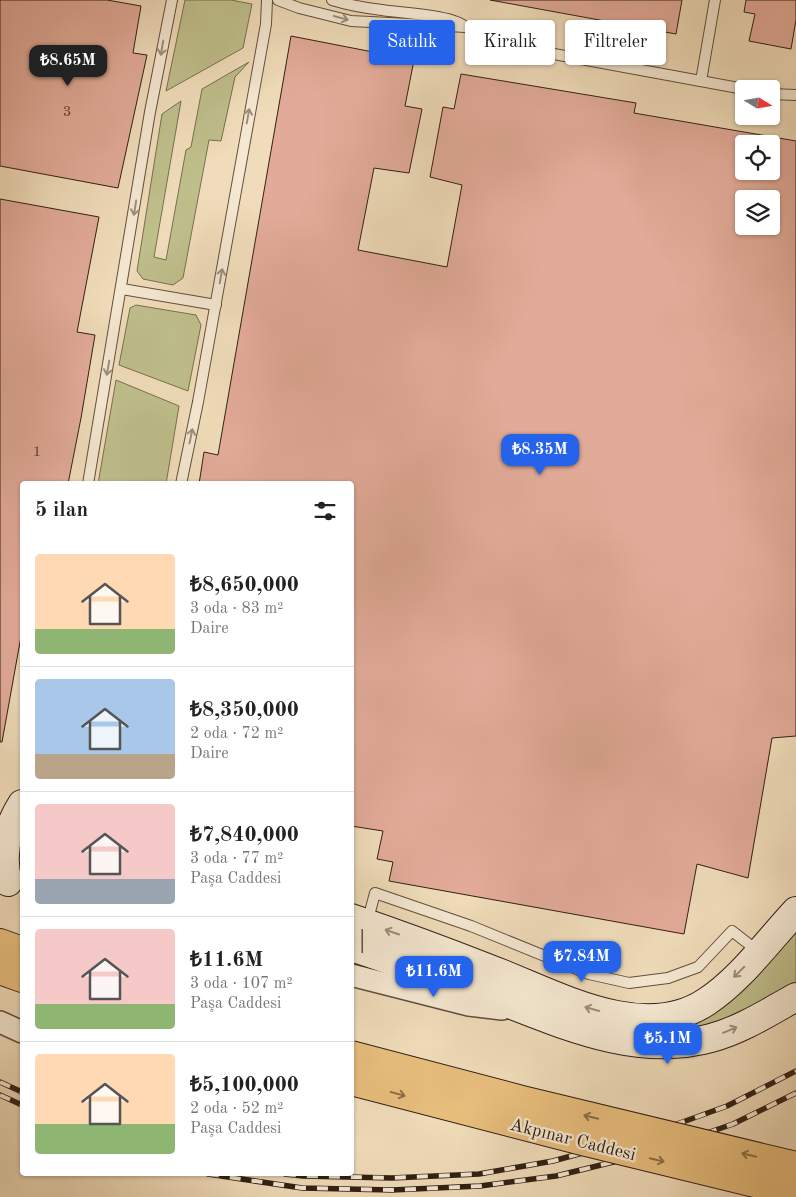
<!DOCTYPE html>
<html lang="tr">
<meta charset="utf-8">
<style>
body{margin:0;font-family:"Old Standard TT",serif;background:#f6f6f6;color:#222;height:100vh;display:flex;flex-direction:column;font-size:19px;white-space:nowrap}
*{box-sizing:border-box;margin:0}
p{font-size:16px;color:#767676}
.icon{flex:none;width:28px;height:28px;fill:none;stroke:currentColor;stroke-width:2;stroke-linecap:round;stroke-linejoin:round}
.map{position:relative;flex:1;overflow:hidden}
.details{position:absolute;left:20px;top:481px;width:334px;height:695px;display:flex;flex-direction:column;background:#fff;border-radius:5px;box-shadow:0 1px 4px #0004}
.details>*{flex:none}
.guide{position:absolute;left:369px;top:20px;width:351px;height:45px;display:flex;gap:10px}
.needle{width:32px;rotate:101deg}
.tools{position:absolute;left:735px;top:80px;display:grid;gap:10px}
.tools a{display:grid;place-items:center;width:45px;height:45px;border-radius:5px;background:#fff;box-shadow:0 1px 4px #0004;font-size:25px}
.price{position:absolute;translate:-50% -42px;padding:0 11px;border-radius:10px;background:#2563eb;color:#fff;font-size:16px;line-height:32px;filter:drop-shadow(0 1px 2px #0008)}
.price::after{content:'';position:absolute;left:50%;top:30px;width:15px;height:11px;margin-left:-8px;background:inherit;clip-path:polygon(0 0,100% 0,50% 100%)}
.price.selected{background:#222;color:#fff}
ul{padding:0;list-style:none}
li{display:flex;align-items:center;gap:15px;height:125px;padding:0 15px}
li+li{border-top:1px solid #e0e0e0}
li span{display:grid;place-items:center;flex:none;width:140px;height:100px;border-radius:5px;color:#555}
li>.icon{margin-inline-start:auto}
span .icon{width:60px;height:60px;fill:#fffc;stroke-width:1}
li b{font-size:21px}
h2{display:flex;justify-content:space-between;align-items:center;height:60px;padding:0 15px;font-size:21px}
.tag{padding:0 18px;border-radius:5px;background:#fff;box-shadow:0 1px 4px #0004;font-size:18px;line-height:45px}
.tag.selected{background:#2563eb;color:#fff}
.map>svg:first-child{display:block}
.green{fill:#bfbf8c;stroke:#787050}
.building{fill:#e2ab99;stroke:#312015;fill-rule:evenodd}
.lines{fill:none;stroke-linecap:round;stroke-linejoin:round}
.lane-casing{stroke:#614f3e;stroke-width:12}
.street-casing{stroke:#614f3e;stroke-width:24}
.secondary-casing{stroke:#312015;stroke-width:30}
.primary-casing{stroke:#312015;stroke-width:30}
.lane{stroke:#f5e8d2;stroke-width:10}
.street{stroke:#f5e8d2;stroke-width:21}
.secondary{stroke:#f5e8d2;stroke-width:28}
.primary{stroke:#e8be7d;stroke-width:28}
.rail-casing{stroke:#312015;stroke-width:5.5}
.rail{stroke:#f5e8d2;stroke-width:4;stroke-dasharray:11;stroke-linecap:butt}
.street-bridge-casing{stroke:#614f3e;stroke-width:24;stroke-linecap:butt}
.primary-bridge-casing{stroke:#312015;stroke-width:30;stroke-linecap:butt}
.street-bridge{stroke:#f5e8d2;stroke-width:21}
.primary-bridge{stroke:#e8be7d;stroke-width:28}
.oneway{stroke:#9d8e7d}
.oneway2{stroke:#8c6f49}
.labels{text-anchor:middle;stroke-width:4.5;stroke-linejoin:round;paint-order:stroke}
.number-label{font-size:15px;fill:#5d4336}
.street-label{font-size:18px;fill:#312015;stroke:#f5e8d2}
</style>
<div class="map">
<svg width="796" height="1197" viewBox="0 0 796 1197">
<rect width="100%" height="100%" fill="#f0dcba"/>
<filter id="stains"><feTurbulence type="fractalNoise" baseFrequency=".004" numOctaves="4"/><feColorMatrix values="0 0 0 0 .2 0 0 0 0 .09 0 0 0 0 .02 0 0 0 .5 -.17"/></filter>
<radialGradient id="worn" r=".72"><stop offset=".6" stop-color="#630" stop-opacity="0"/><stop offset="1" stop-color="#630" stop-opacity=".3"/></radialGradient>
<g class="green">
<path d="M185 0H231L252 4 243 48 166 91Z"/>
<path d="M249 62 235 77 221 141 209 140 183 278 173 285 143 279 137 271 162 114 181 101 154 257 166 260 186 150 191 147 202 89Z"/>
<path d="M136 305 196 315 201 325 188 391 119 365 130 308Z"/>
<path d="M116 380 179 406 166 484H98Z"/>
<path d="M796 932V985L729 1022 673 1035 604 1025 696 1022C732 1006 770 961 796 932Z"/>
</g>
<g class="building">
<path d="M0 0H107L141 6 133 53 147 55 118 188 0 166Z"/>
<path d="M490 0H682L676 34Z"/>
<path d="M746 0H796V20L791 49 749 41 755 14 744 12Z"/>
<path d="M291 36 414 60 405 106 422 109 409 173 374 168 358 250 447 267 462 185 430 177 443 107 454 109 461 74 636 103 634 113 796 141V736L772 738 748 878 697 864 684 934 389 881 393 862 377 859 383 831 351 826V484H199L204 452 218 455ZM744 144H771V171H744ZM744 199H771V226H744Z"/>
<path d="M0 199 99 217 77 332 95 335 81 418 68 484H22V631L2 742H0Z"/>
</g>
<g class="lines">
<g class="lane-casing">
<g id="lane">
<path d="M278 0 299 8 351 21 466 27 543 52 744 89"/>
<path d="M332 0C348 5 365 8 382 10 399 13 455 15 465 27"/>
<path d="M701 81 715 0"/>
<path d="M771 94 796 95"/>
<path d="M122 289 216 305"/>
<path d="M88 484 150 112 172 0"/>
<path d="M181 484 198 402 266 24 267 0"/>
<path d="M367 923 375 893 471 926 589 974 629 983 668 978 698 967 732 931 759 952"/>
</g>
</g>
<g class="street-casing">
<g id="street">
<path d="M351 975 469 1005 502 1009"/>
<path d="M0 1022 22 1032"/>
</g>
</g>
<g class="secondary-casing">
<g id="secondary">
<path d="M8 882C0 854 7 828 22 804"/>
<path d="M351 918C398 934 444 951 490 969 552 992 641 1045 706 1002 740 980 768 941 796 911"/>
<path d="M351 947C398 962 444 980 491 997 560 1023 635 1059 711 1038 741 1030 769 1012 796 997"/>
</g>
</g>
<g class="primary-casing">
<g id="primary">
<path d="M0 943 22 951"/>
<path d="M0 970 22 978"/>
</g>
</g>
<use href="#lane" class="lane"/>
<use href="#street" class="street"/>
<use href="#secondary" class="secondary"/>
<use href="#primary" class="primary"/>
<g class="rail-casing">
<g id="rail">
<path d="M0 1082 22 1092"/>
<path d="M0 1095 22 1105"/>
<path d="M208 1174 302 1188 392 1190 480 1186 556 1176 646 1154 733 1124 796 1093"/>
<path d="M285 1174 303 1176 392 1178 479 1174 553 1161 641 1137 727 1106 796 1071"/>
</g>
</g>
<use href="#rail" class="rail"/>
<g class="street-bridge-casing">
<path id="street-bridge" d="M351 929V953"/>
</g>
<g class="primary-bridge-casing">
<g id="primary-bridge">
<path d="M351 1055 522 1100 796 1166"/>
<path d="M351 1081 582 1141 796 1193"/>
</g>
</g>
<use href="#street-bridge" class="street-bridge"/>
<use href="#primary-bridge" class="primary-bridge"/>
</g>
<defs><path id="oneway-shaft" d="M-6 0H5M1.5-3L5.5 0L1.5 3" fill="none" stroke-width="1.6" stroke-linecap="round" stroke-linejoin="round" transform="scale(1.25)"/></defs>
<g class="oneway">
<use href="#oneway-shaft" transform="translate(341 18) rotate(15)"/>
<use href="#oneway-shaft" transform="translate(162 48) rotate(100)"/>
<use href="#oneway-shaft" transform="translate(248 116) rotate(-80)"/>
<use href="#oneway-shaft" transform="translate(135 208) rotate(99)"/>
<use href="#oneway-shaft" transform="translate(221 276) rotate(-80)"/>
<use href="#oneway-shaft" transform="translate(108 368) rotate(100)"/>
<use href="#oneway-shaft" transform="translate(191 436) rotate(-78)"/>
<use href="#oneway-shaft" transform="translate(392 932) rotate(-161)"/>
<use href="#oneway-shaft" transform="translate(739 972) rotate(135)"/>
<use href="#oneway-shaft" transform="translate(592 1009) rotate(-164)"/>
<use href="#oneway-shaft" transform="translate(730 1030) rotate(-23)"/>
</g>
<g class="oneway2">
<use href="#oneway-shaft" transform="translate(398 1094) rotate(15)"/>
<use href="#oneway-shaft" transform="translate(591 1117) rotate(-166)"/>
<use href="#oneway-shaft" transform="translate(749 1155) rotate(-166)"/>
<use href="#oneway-shaft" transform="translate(657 1160) rotate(14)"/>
</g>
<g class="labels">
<g class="number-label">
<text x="67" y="116">3</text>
<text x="37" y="456">1</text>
</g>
<g class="street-label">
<text transform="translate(573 1139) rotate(14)" y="6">Akpınar Caddesi</text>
</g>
</g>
<rect width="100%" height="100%" filter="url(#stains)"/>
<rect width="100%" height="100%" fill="url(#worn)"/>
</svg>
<div class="tools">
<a><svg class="needle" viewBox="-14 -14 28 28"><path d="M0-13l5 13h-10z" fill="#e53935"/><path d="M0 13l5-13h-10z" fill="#767676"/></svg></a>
<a><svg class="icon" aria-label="locate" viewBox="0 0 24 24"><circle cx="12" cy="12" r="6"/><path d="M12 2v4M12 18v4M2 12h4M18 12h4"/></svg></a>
<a><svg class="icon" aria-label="layers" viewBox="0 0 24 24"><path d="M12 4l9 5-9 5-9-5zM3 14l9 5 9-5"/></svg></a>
</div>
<b class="price selected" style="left:68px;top:87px">₺8.65M</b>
<b class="price" style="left:540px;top:476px">₺8.35M</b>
<b class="price" style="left:582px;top:983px">₺7.84M</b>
<b class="price" style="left:434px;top:998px">₺11.6M</b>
<b class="price" style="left:668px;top:1065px">₺5.1M</b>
<div class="guide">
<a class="tag selected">Satılık</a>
<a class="tag">Kiralık</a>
<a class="tag">Filtreler</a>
</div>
<section class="details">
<h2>5 ilan<svg class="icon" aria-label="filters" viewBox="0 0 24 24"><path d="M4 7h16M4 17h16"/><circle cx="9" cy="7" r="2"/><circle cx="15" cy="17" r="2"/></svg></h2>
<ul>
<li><span style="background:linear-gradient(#ffd9b3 75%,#8fb573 0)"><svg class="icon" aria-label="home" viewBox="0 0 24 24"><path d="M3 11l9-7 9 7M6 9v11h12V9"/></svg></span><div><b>₺8,650,000</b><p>3 oda · 83 m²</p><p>Daire</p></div></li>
<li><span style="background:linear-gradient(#a9c7e8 75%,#b9a48a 0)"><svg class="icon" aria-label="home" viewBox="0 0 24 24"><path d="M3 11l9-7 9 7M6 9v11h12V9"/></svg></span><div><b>₺8,350,000</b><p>2 oda · 72 m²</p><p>Daire</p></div></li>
<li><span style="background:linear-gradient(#f6c9c9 75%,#9aa5b1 0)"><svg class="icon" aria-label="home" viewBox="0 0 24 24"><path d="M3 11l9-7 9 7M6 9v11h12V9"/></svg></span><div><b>₺7,840,000</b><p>3 oda · 77 m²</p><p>Paşa Caddesi</p></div></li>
<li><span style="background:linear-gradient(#f6c9c9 75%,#8fb573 0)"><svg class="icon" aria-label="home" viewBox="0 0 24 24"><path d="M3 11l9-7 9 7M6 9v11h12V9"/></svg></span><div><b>₺11.6M</b><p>3 oda · 107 m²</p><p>Paşa Caddesi</p></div></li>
<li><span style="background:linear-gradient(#ffd9b3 70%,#8fb573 0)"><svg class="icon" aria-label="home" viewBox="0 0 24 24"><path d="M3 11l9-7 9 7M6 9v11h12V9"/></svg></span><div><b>₺5,100,000</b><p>2 oda · 52 m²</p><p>Paşa Caddesi</p></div></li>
</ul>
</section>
</div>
